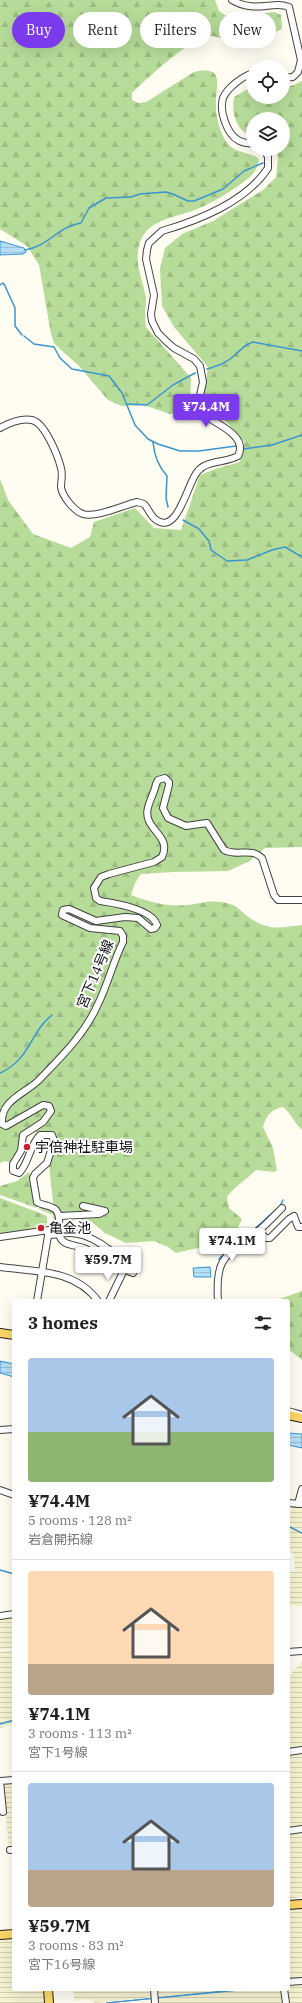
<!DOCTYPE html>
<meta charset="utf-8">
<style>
body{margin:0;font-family:"IBM Plex Serif","Noto Sans JP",serif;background:#f2f2f2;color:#222;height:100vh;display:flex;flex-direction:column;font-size:15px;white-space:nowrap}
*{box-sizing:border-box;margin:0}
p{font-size:13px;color:#767676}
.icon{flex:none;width:22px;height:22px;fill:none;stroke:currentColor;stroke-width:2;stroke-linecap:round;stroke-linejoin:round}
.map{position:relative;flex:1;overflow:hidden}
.drawer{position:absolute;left:12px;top:1299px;width:278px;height:692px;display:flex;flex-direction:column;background:#fff;border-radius:4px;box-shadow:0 4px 16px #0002}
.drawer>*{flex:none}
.guide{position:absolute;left:12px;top:12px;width:278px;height:36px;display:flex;gap:8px}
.fabs{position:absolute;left:246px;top:60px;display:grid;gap:8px}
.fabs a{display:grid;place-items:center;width:44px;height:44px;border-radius:50%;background:#fff;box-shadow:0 4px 16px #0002;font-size:20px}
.price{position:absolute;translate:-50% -34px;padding:0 9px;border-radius:4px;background:#fff;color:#222;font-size:13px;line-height:26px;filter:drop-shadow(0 1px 2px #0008)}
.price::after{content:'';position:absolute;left:50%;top:24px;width:12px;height:9px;margin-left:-6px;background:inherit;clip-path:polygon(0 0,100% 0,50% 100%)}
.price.on{background:#7c3aed;color:#fff}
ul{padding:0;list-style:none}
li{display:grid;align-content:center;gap:8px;height:212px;padding:0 16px}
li+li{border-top:1px solid #e0e0e0}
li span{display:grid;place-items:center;height:124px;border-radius:4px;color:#555}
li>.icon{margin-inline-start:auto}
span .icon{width:72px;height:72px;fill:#fffc;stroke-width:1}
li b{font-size:17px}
h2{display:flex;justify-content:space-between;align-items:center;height:48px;padding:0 16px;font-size:17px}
.pill{padding:0 14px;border-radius:18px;background:#fff;box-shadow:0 4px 16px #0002;font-size:14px;line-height:36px}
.pill.on{background:#7c3aed;color:#fff}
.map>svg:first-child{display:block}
.farmland{fill:url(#farmland-rules)}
.forest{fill:url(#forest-firs)}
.garden{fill:url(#garden-furrows)}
.water{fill:url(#water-rules);stroke:#3a95d1}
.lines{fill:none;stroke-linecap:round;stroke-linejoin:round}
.stream{stroke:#3a95d1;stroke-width:1.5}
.minor-casing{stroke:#434343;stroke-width:8}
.major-casing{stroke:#212121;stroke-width:10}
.minor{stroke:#fff;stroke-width:6}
.major{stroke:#fbd766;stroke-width:8}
.poi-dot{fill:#c4232b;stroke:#fff;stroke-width:1.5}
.labels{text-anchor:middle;stroke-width:4;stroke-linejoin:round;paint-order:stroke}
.street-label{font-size:14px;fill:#101010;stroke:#fff}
.poi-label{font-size:14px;fill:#101010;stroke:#fff;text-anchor:start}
</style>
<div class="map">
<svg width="302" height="2003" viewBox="0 0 302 2003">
<defs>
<pattern id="farmland-rules" width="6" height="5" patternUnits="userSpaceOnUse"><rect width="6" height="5" fill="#f6f3d1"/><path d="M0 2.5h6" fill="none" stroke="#d2cfb2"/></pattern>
<pattern id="forest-firs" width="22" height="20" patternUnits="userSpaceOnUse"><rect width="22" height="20" fill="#b7dc99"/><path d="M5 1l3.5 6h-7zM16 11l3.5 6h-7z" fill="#9cbc83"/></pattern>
<pattern id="garden-furrows" width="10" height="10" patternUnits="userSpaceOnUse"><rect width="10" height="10" fill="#d4ebba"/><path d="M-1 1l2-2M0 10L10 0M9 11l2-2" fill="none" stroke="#b5c89f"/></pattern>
<pattern id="water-rules" width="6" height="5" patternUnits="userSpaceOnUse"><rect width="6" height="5" fill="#b5dff8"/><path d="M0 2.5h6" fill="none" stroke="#9bbed4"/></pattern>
</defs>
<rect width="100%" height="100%" fill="#fffcf2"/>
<g class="farmland">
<path d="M292 1504 302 1505V1607L288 1604V1572H295L294 1554 288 1550V1525Z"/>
<path d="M14 1616V1648L0 1650V1617Z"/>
<path d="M14 1650V1724L0 1728V1652Z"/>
<path d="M302 1661V1749L288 1750V1675L292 1673Z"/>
<path d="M302 1752V1828L288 1829V1753Z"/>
<path d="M14 1781V1848H9L3 1784Z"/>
<path d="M302 1830V1897L288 1899V1831Z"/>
<path d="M302 1908V1980L288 1981V1909Z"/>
<path d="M14 1938V1989H46L47 2003H0V1939Z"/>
<path d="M302 1982V2003H287L286 1989H288V1983Z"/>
<path d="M73 1989H152L153 1997 95 2003 88 1999 74 2001Z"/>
<path d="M155 1989H283L285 2003H156Z"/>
</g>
<g class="forest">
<path d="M0 0H215L219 11 228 17 274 12 281 15 282 29C263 38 247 42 226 39 220 39 213 35 207 36 191 38 145 80 132 93V100L138 103 146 102 194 72C228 64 214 89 216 107 216 118 221 137 229 145 236 153 250 152 259 159 256 175 250 177 238 186 223 196 209 205 192 211 169 219 141 221 138 252 136 269 144 283 146 299 146 309 144 317 146 327L191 378 190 401 185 410 170 414 143 405 122 406 108 400 79 366 61 350 54 343 51 334 39 265 27 246 0 229Z"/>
<path d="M302 81V847L265 848 250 861 228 871 173 872 141 874 135 883 131 895C150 902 167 907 188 905 205 903 211 899 230 904 236 905 242 912 247 916 267 931 279 928 302 925V1130C294 1123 292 1114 283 1107 271 1109 266 1116 263 1127L273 1148 277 1171 273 1172 256 1170C246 1180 235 1186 227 1197L229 1208 242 1219 235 1234 215 1244 176 1253 168 1247 154 1241 126 1243 105 1233 92 1222 62 1214 53 1202 49 1164 56 1143 49 1133 26 1131 19 1151 11 1163 5 1161 0 1163V479L8 500 33 534 71 548 90 537 94 522 135 508 154 528 181 530 200 475 215 469 240 462 244 442 221 416 202 404 208 367 174 327 162 306 160 269 165 248 182 234 213 221 263 190 276 177 278 158 276 149H283V119H253L252 137C236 130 231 114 234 97L253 86V97H283V88L294 85Z"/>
<path d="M29 1172 38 1205 37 1208 0 1195V1186L17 1181Z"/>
<path d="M0 1198 45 1215 47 1217V1223L34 1225 29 1231 0 1234Z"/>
<path d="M39 1206 56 1211 57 1230H54L53 1215 39 1209Z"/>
<path d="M302 1291V1360L288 1349V1301H274Z"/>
</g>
<path class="garden" d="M47 1223 44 1229 29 1231 30 1227 34 1225Z"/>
<g class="water">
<path d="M0 241 24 248 26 252 23 254 0 255Z"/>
<path d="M210 1267 211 1277H194L193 1268Z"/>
<path d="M0 1361 14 1364V1377L0 1373Z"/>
<path d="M288 1433 302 1434V1448L288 1445Z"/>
<path d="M243 1989H252L106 2003Z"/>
</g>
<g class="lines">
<g class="stream">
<path d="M25 250C50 246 56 227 81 223L89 208 106 198 131 197 140 194 166 192 173 194 188 201H194L223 189 244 171 263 163"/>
<path d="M0 285 3 283 5 286 15 308V326L22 335"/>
<path d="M24 336 34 344 54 347 60 358 72 369 109 376 122 393 135 425 148 439 158 444 180 451H199L236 446"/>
<path d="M207 369C217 366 227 363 235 355 242 349 244 345 253 342L302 351"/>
<path d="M127 404 147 405 173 385 195 373"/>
<path d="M153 442C154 455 158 466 167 476L166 498 168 507"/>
<path d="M244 449 272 445 302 435"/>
<path d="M183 520 199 529 209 541 211 550 227 561 247 560 272 550 285 547 302 557"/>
<path d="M0 1073C30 1060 30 1032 52 1015"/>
<path d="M248 1235 280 1206 283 1200"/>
<path d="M219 1259 230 1248 247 1236"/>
<path d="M288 1526 302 1533"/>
<path d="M0 1570 14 1574"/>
<path d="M0 1724 14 1720"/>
</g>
<g class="minor-casing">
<g id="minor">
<path d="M232 0C255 14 274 0 289 7L301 60 298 72 293 77 283 78"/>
<path d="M253 73C243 76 227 88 223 98 219 111 227 134 238 140 242 143 248 143 253 144"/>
<path d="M0 428C9 423 22 418 32 420 45 423 58 456 61 468 63 475 61 480 61 487 62 496 74 511 83 514 96 518 124 505 137 502L144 504C148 508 150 515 155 519 178 538 188 480 198 471 207 460 226 463 238 456 249 435 214 423 201 413L198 404 203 382 200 366 194 359 174 348 167 342 158 333 152 321 151 314 154 295 146 259 147 250 149 243 162 231C199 220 246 202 268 168V157L264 149"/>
<path d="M60 1216 99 1214 105 1211 83 1206"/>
<path d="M258 1231 266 1238H270L289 1219 294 1216 298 1227H302"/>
<path d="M48 1235C55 1235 63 1233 70 1233 90 1233 114 1251 126 1266L109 1301"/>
<path d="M0 1237 49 1230 37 1301"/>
<path d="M0 1267C35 1272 75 1269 98 1301"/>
<path d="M133 1273C116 1266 101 1256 84 1248 78 1246 68 1245 64 1242 53 1234 64 1220 56 1210 51 1205 43 1206 37 1202L33 1178 35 1174 47 1163 54 1141 52 1135H40C29 1146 29 1164 19 1173L13 1171V1164L21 1151 23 1135 43 1122 51 1111 49 1106 43 1105 6 1126 2 1124C0 1100 25 1094 39 1080 61 1057 85 1034 98 1004 108 984 113 962 123 942V936L120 931 90 928 62 915 63 910 69 909 96 921 125 917 138 918 151 929 155 928 157 925C152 909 114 903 100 901L96 898 94 888 101 877 109 874 154 862 162 857C170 840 155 834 149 821 143 809 154 796 156 784L158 780 165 778 169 782V785L163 808 168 818 186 826 207 823 224 850C237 857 251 847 262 858L274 895 278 900H302"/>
<path d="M218 1301C215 1256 226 1256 257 1232 266 1225 274 1216 282 1208"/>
<path d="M288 1411 302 1415"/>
<path d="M0 1430 14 1429"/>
<path d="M0 1490 14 1495"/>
<path d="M288 1503 302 1504"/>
<path d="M298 1504 302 1489"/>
<path d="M0 1616 14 1614"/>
<path d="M288 1652 302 1651"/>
<path d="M288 1752 302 1750"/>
<path d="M3 1812 0 1781 14 1780"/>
<path d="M288 1831 302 1829"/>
<path d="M10 1850H14"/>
<path d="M288 1982 302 1981"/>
<path d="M154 1989 155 2003"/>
<path d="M284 1989 286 2003"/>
</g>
</g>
<g class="major-casing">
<g id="major">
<path d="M0 1333 14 1335"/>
<path d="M288 1415 302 1418"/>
<path d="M288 1905 302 1904"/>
<path d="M0 1935 14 1934"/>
<path d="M48 1989 49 2003"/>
</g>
</g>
<use href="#minor" class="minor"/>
<use href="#major" class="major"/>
</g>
<g class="poi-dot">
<circle cx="27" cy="1147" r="4"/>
<circle cx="41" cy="1228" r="4"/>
</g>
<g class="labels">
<g class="street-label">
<text transform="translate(95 974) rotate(-67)" y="5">宮下14号線</text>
</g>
<g class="poi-label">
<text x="35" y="1152">宇倍神社駐車場</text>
<text x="49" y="1233">亀金池</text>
</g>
</g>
</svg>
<div class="fabs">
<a><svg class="icon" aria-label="locate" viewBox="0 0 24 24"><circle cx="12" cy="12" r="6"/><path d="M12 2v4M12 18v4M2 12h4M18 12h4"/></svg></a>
<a><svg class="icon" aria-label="layers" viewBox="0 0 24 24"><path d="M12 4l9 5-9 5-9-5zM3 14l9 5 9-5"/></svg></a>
</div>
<b class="price on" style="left:206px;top:428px">¥74.4M</b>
<b class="price" style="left:232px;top:1262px">¥74.1M</b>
<b class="price" style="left:108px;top:1281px">¥59.7M</b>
<div class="guide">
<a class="pill on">Buy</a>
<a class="pill">Rent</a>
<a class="pill">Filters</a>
<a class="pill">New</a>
</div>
<section class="drawer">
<h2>3 homes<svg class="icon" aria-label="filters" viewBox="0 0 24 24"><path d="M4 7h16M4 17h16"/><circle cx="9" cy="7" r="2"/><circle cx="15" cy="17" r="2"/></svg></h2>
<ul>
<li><span style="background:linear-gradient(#a9c7e8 60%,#8fb573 0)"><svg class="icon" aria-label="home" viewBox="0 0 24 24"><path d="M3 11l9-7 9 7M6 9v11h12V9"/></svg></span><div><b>¥74.4M</b><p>5 rooms · 128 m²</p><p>岩倉開拓線</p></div></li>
<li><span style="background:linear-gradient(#ffd9b3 75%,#b9a48a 0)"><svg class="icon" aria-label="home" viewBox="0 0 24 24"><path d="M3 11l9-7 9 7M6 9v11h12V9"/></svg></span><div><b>¥74.1M</b><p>3 rooms · 113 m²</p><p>宮下1号線</p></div></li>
<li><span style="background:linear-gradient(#a9c7e8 70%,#b9a48a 0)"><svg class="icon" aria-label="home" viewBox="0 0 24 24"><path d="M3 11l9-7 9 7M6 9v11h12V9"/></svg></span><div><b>¥59.7M</b><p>3 rooms · 83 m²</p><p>宮下16号線</p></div></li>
</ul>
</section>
</div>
